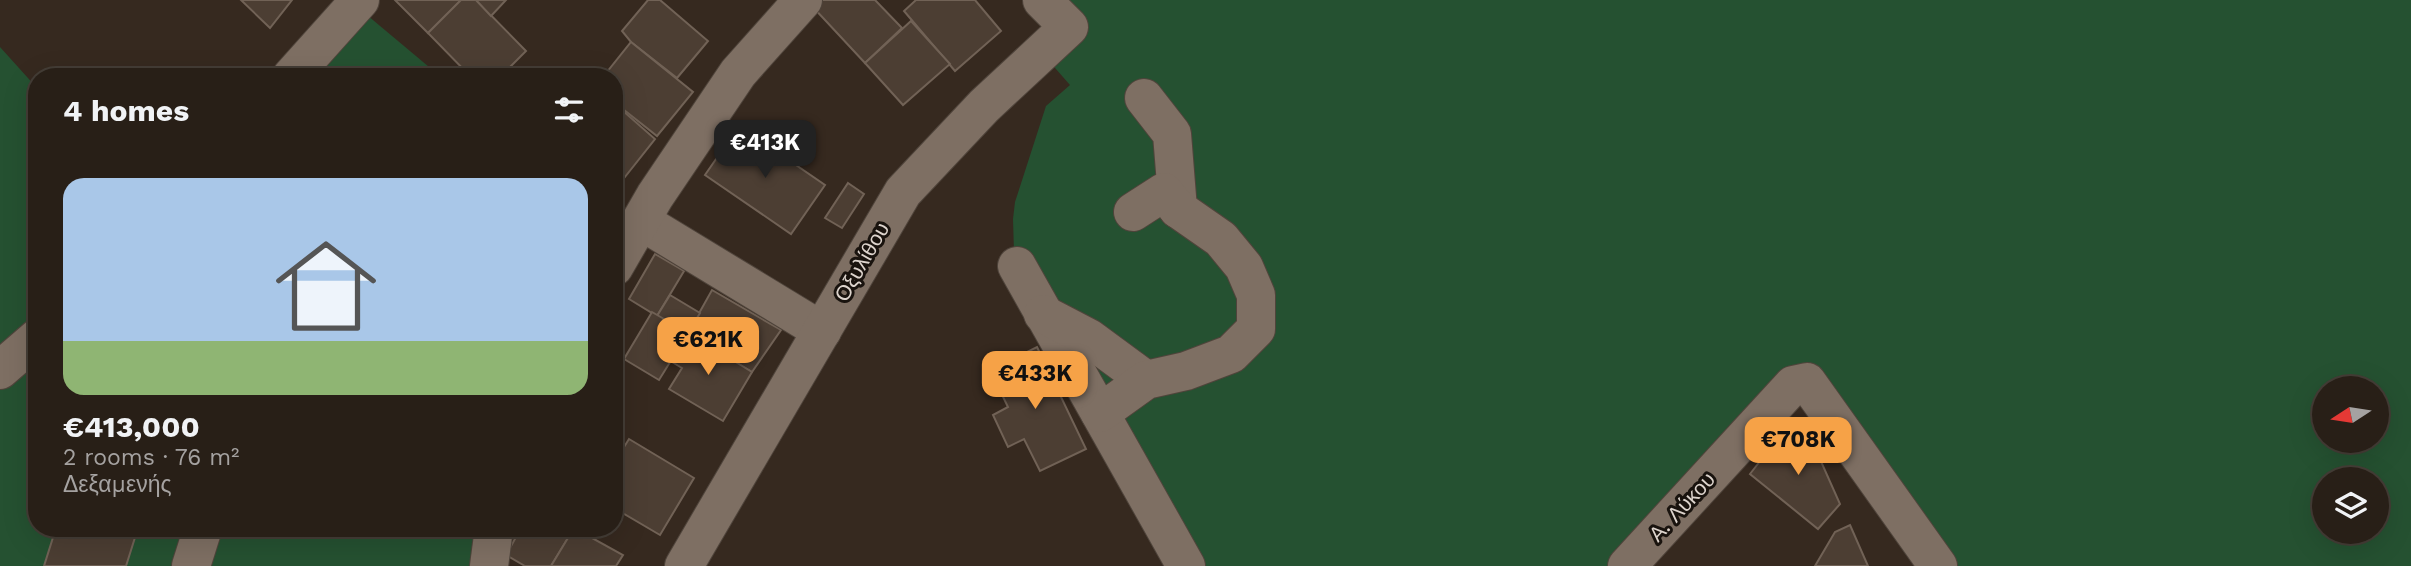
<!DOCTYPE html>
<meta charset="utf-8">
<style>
body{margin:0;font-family:"Work Sans",sans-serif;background:#302720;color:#f1f3f6;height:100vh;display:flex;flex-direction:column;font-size:26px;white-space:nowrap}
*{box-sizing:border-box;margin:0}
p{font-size:23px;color:#a5a2a1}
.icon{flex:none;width:38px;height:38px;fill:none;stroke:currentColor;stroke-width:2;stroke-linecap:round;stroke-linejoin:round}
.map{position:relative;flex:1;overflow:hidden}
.drawer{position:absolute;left:28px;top:68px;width:595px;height:469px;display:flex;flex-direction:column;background:#281f17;border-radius:28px;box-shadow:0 7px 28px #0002,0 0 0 2px #443d36}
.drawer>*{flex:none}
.needle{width:46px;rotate:258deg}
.tools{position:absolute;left:2312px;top:376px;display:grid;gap:14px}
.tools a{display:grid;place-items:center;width:77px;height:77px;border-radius:50%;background:#281f17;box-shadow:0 7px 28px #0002,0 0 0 2px #443d36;font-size:35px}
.price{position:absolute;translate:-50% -60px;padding:0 16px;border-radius:14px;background:#f6a247;color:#111;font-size:23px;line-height:46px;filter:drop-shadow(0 2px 4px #0008)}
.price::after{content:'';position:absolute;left:50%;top:42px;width:21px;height:16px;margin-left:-10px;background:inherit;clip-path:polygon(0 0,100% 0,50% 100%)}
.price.selected{background:#222;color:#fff}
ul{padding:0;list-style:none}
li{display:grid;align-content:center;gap:14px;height:371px;padding:0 35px}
li span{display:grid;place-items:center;height:217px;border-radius:21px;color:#555}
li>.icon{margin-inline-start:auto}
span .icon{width:126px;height:126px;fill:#fffc;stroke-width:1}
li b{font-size:30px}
h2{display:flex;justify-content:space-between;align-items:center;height:84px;padding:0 35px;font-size:30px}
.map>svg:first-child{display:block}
.green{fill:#255131;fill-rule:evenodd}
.building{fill:#4c3e33;stroke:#716256;stroke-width:2}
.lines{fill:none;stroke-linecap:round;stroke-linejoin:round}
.minor-casing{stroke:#4f443b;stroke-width:40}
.minor{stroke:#7e6f63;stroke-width:38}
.labels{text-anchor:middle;stroke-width:6;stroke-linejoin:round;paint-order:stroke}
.street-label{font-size:21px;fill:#ddd4cd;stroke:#19130e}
</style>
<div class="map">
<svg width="2411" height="566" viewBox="0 0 2411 566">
<rect width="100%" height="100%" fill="#36291f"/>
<g class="green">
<path d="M1042 0H2411V566H1938L1807 382 1627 566H1186L1014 252 1013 219 1015 202 1046 106 1070 85 1041 52ZM2324 388H2376V441H2324ZM2324 480H2376V532H2324Z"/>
<path d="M355 5 441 77H291Z"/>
<path d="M0 47 37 88V528L495 529 490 566H0Z"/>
</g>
<g class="building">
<path d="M241 0H292L270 28Z"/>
<path d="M395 0H461L428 33Z"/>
<path d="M461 0H476L526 51 500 77H471L428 33Z"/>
<path d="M476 0H506L491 16Z"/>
<path d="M648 0H660L708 41 677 78 631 42 622 31Z"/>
<path d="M816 0H875L902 28 865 63 811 5Z"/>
<path d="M916 0H975L1001 31 955 71 904 11Z"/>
<path d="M911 21 950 64 903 105 865 63Z"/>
<path d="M631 42 693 92 657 136 614 102V77H603Z"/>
<path d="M614 103 655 139 617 187 614 185Z"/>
<path d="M739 126 825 185 791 234 705 175Z"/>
<path d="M848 183 864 194 842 228 825 218Z"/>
<path d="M655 254 684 271 657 316 629 299Z"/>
<path d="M712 290 781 330 752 372 688 333Z"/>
<path d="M670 295 700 313 688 333 657 316Z"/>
<path d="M652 312 688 333 659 380 624 359Z"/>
<path d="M688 333 752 372 723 421 669 389 682 368 672 362Z"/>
<path d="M1037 347 1086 449 1040 471 1024 439 1008 447 993 415 1008 407 990 370Z"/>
<path d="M1789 424 1811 439 1840 504 1818 529 1750 474Z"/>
<path d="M629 439 694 478 660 535 614 508V463Z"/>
<path d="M1850 525 1868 566H1815L1835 532Z"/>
<path d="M56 528H138L126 566H44Z"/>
<path d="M514 528H574L551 566H525L506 555 516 537 511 534Z"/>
<path d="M574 528 623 555 616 566H551Z"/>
</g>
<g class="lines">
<g class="minor-casing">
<g id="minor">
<path d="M291 77 360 0"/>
<path d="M1144 98 1172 134 1178 209"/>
<path d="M641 221 822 331"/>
<path d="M1017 266 1186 566"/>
<path d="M614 267 655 196 738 73 803 0"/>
<path d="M1043 314 1089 338 1146 380"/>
<path d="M0 370 37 338"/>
<path d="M1100 413 1146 380 1186 371 1231 354 1256 329V295L1244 267 1221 239 1178 209 1164 192 1133 212"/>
<path d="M191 566 203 528"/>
<path d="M489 566 494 528"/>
<path d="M684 566 903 192 984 106 1069 27 1042 0"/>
<path d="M1627 566 1793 385 1807 382 1938 566"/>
</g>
</g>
<use href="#minor" class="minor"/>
</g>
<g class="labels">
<g class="street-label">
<text transform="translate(862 262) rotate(-60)" y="7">Οξυλίθου</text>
<text transform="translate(1682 507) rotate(-47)" y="7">Α. Λύκου</text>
</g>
</g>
</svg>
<div class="tools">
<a><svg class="needle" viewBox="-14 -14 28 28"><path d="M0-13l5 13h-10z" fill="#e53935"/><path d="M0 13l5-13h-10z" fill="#a5a2a1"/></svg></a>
<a><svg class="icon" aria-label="layers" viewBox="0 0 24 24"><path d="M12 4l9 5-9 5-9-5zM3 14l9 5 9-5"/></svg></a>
</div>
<b class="price selected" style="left:765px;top:180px">€413K</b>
<b class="price" style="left:708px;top:377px">€621K</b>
<b class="price" style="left:1035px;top:411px">€433K</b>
<b class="price" style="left:1798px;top:477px">€708K</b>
<section class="drawer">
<h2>4 homes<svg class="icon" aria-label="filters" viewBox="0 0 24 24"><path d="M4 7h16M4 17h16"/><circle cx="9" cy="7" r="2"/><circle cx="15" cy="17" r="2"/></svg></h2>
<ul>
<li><span style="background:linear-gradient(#a9c7e8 75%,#8fb573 0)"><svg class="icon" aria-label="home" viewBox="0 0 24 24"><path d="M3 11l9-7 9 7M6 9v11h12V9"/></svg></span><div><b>€413,000</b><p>2 rooms · 76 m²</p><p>Δεξαμενής</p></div></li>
</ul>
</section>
</div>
